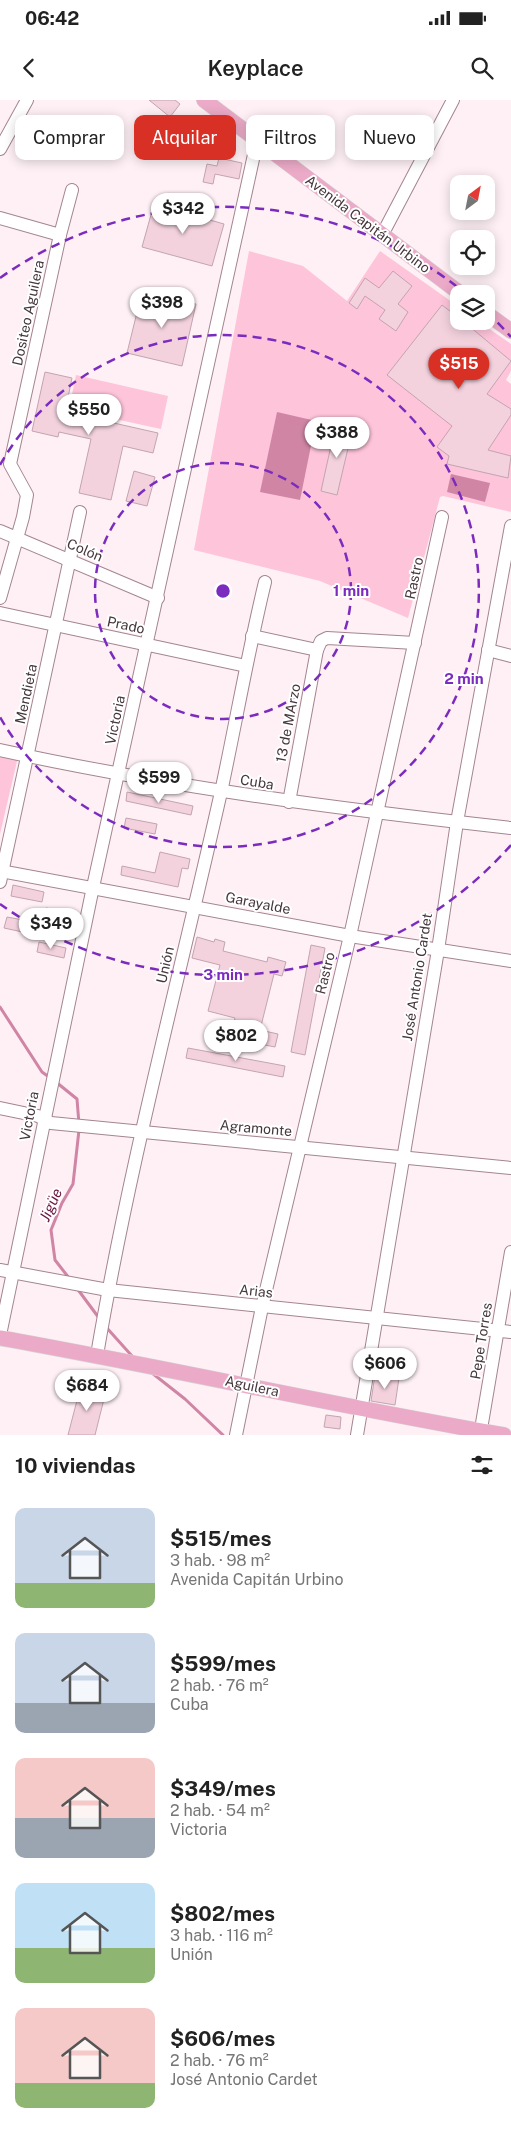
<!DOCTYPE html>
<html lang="es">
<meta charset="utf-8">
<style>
body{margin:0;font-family:"Public Sans",sans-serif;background:#f6f6f6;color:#222;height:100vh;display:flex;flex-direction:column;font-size:19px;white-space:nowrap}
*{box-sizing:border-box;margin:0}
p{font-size:16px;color:#767676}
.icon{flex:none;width:28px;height:28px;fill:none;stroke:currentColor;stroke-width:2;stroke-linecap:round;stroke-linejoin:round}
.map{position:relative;height:1335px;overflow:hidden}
.sheet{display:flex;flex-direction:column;background:#fff;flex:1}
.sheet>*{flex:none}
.hud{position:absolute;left:15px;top:15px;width:481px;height:45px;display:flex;gap:10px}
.needle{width:32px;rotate:32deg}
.fabs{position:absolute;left:450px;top:75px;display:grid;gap:10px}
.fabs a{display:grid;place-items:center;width:45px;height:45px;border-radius:10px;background:#fff;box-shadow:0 2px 12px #0003;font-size:25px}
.price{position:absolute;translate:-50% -42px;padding:0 11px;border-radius:18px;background:#fff;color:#222;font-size:16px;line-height:32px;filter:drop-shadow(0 1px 2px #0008)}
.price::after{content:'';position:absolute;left:50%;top:30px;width:15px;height:11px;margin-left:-8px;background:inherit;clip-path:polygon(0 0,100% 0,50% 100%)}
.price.on{background:#d93025;color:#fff}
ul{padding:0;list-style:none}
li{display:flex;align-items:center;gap:15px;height:125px;padding:0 15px}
li span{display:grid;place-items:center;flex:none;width:140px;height:100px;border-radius:10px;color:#555}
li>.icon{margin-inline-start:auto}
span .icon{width:60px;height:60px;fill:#fffc;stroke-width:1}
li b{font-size:21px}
h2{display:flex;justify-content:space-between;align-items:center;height:60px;padding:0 15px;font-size:21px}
.tag{padding:0 18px;border-radius:10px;background:#fff;box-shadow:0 2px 12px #0003;font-size:18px;line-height:45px}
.tag.on{background:#d93025;color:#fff}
.status{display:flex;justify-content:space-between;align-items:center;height:35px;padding:0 25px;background:#fff;direction:ltr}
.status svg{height:14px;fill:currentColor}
header{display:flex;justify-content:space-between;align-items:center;height:65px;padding:0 15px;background:#fff;font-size:22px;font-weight:600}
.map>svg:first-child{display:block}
.green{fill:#fec4da}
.water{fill:#d085a4}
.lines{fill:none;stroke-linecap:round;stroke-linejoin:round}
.stream{stroke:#d085a4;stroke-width:3}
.building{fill:#f3d2de;stroke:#c3a4b0}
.minor-casing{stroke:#a38590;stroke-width:14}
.major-casing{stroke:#d6d3d4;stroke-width:16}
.minor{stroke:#fff;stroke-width:12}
.major{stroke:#ebaac7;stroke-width:15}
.ring{fill:none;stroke:#7b2cbf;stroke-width:2.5;stroke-dasharray:9 6}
.labels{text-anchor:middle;stroke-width:4;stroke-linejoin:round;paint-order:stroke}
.street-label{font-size:14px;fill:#45373c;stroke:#fff}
.water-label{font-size:15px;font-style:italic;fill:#6c1442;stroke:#fff}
.centre{fill:#7b2cbf;stroke:#fff;stroke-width:2.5}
.ring-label{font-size:15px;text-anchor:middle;font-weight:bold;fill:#7b2cbf;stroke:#fff;stroke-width:4;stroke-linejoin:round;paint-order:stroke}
</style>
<div class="status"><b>06:42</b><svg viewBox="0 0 49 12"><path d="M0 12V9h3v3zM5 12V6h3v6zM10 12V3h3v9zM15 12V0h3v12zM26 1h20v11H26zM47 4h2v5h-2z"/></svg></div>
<header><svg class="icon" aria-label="back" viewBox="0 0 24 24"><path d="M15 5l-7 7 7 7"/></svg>Keyplace<svg class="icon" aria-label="search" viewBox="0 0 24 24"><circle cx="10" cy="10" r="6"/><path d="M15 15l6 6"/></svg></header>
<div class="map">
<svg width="511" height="1335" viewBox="0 0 511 1335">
<rect width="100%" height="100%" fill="#fef0f5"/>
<g class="green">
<path d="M249 151 303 166 347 201 380 151 459 207V221H478L511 244V271L506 280 511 284V412L443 396 440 397 408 518 320 481 194 450Z"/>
<path d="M76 275 168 296 161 329 69 309Z"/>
<path d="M0 654 18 657 0 734Z"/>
</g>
<g class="water">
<path d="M277 312 316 321 300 400 260 392Z"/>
<path d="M451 374 490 383 485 402 447 392Z"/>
</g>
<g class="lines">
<g class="stream">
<path d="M0 907 42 972 49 977"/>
<path d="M56 982 77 999 79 1024"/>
<path d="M69 1178 55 1160 51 1130 62 1103 73 1084 79 1030"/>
<path d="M76 1187 99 1218"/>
<path d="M106 1227 132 1256"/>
<path d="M152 1273 185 1299 223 1335"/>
</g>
</g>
<g class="building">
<path d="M149 0H175L180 4 170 17Z"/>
<path d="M219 58 242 63 239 79 215 74 213 84 203 82 207 64 217 66Z"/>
<path d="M154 104 224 124 212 166 142 147Z"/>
<path d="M393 171 412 186 398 204 408 212 396 231 379 219 385 210 365 196 357 209 349 203 365 178 379 188Z"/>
<path d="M142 192 196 204 182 266 127 253Z"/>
<path d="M442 205 459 218V221H463L511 261 487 294 511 309V315L488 350 511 356 508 378 447 364 449 356 437 347 452 326 387 275Z"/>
<path d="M45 272 72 278 65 312 158 333 153 353 123 346 111 400 79 393 91 339 59 332 58 337 32 331Z"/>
<path d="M336 323 353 327 337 395 321 391Z"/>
<path d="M134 371 155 377 147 406 126 401Z"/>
<path d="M127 692 193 706 191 715 126 701Z"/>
<path d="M126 718 157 724 155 734 124 728Z"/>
<path d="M160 752 190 759 188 769 182 768 178 787 121 775 122 766 155 773Z"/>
<path d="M13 785 44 792 42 802 11 796Z"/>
<path d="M46 808 76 814 73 826 44 819Z"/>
<path d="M7 817 34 822 32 834 4 828Z"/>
<path d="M197 837 214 842 215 839 225 842 223 851 267 862 268 857 286 862 282 876 274 874 260 930 278 934 275 947 230 938 235 918 208 911 220 865 192 858Z"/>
<path d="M39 842 66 848 64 858 37 852Z"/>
<path d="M311 845 325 848 305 955 291 952Z"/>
<path d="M188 948 285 966 283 977 186 958Z"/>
<path d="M375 1275 399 1278 395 1305 371 1301Z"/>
<path d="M81 1285 106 1291 95 1335H68Z"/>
<path d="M326 1315 341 1317 340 1329 324 1327Z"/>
</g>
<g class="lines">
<g class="minor-casing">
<g id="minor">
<path d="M0 49 27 0"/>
<path d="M0 118 60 135"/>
<path d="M382 135 453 0"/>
<path d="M0 431 158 498"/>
<path d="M0 498 23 417 27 395 10 364 60 135 72 90"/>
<path d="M0 513 246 566"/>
<path d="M252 536 317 550 321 541 327 538 415 543"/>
<path d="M488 550 511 556"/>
<path d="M0 650C169 687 339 709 511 728"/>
<path d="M289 702 317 550"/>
<path d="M0 771 350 836 511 861"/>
<path d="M0 782 80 412"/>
<path d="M0 1008 38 1016 51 1023 511 1068"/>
<path d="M0 1170 108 1190 511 1232"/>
<path d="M0 1235 93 787 257 41"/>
<path d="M97 1255C129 1066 179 879 221 692 236 622 248 552 265 482"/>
<path d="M236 1335 262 1207 350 836 442 417"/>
<path d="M357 1335 438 850 457 722 511 426"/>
<path d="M480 1335 511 1152"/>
</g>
</g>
<g class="major-casing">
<g id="major">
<path d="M204 0 461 194"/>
<path d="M486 213 511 231"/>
<path d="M0 1238C169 1268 336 1306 504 1335"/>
</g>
</g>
<use href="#minor" class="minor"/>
<use href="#major" class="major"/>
</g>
<g class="ring">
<circle cx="223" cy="491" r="128"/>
<path d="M0 365A256 256 0 1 1 0 617"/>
<path d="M511 745A384 384 0 0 1 0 804M0 178A384 384 0 0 1 465 193M487 212A384 384 0 0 1 511 237"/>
</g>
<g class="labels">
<g class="street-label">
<text transform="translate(368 124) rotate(37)" y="5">Avenida Capitán Urbino</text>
<text transform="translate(28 213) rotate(-78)" y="5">Dositeo Aguilera</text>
<text transform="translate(85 450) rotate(23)" y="5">Colón</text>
<text transform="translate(414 478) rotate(-78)" y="5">Rastro</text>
<text transform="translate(126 525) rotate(12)" y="5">Prado</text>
<text transform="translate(26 594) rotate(-78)" y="5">Mendieta</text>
<text transform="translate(115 620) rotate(-78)" y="5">Victoria</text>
<text transform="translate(288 623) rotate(-79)" y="5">13 de MArzo</text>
<text transform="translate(257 682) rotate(9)" y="5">Cuba</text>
<text transform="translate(258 803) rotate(11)" y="5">Garayalde</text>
<text transform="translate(165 865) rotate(-77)" y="5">Unión</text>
<text transform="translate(325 873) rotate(-76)" y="5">Rastro</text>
<text transform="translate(417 877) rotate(-81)" y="5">José Antonio Cardet</text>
<text transform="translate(29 1016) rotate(-79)" y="5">Victoria</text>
<text transform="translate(256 1028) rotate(5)" y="5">Agramonte</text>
<text transform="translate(256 1191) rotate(6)" y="5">Arias</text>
<text transform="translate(481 1241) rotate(-81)" y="5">Pepe Torres</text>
<text transform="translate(252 1286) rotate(12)" y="5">Aguilera</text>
</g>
<g class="water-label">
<text transform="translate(51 1105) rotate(-66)" y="5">Jigüe</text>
</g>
</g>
<circle cx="223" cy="491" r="8" class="centre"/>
<g class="ring-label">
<text x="351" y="496">1 min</text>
<text x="464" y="584">2 min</text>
<text x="223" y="880">3 min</text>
</g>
</svg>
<div class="fabs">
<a><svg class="needle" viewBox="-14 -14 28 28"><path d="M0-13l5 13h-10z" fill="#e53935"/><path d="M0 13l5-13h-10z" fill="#767676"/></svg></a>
<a><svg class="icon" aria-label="locate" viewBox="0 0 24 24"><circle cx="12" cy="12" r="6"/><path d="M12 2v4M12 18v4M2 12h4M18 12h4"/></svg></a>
<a><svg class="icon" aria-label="layers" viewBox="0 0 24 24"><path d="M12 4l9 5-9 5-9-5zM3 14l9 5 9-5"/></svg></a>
</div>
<b class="price" style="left:183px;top:135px">$342</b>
<b class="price" style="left:162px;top:229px">$398</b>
<b class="price on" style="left:459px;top:290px">$515</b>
<b class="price" style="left:89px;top:336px">$550</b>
<b class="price" style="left:337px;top:359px">$388</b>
<b class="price" style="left:159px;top:704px">$599</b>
<b class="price" style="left:51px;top:850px">$349</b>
<b class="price" style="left:236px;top:962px">$802</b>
<b class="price" style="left:385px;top:1290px">$606</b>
<b class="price" style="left:87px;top:1312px">$684</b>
<div class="hud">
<a class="tag">Comprar</a>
<a class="tag on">Alquilar</a>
<a class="tag">Filtros</a>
<a class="tag">Nuevo</a>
</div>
</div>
<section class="sheet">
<h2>10 viviendas<svg class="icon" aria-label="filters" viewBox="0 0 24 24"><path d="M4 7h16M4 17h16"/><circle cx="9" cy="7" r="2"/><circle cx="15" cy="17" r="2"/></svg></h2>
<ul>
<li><span style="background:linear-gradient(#c9d6e8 75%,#8fb573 0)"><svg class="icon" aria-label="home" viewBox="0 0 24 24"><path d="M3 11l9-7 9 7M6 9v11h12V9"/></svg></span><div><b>$515/mes</b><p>3 hab. · 98 m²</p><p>Avenida Capitán Urbino</p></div></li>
<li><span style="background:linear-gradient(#c9d6e8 70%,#9aa5b1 0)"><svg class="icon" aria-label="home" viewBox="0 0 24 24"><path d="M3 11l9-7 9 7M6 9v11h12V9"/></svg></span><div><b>$599/mes</b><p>2 hab. · 76 m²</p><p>Cuba</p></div></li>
<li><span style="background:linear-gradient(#f6c9c9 60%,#9aa5b1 0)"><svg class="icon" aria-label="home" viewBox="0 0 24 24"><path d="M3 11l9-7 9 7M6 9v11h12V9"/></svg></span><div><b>$349/mes</b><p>2 hab. · 54 m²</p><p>Victoria</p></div></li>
<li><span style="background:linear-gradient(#bfe0f5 65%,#8fb573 0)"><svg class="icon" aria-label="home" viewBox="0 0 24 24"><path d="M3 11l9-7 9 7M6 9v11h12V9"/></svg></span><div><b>$802/mes</b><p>3 hab. · 116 m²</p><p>Unión</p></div></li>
<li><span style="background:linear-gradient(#f6c9c9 75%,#8fb573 0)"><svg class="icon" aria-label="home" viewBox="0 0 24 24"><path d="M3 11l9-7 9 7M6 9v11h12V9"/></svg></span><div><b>$606/mes</b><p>2 hab. · 76 m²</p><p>José Antonio Cardet</p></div></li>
</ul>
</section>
